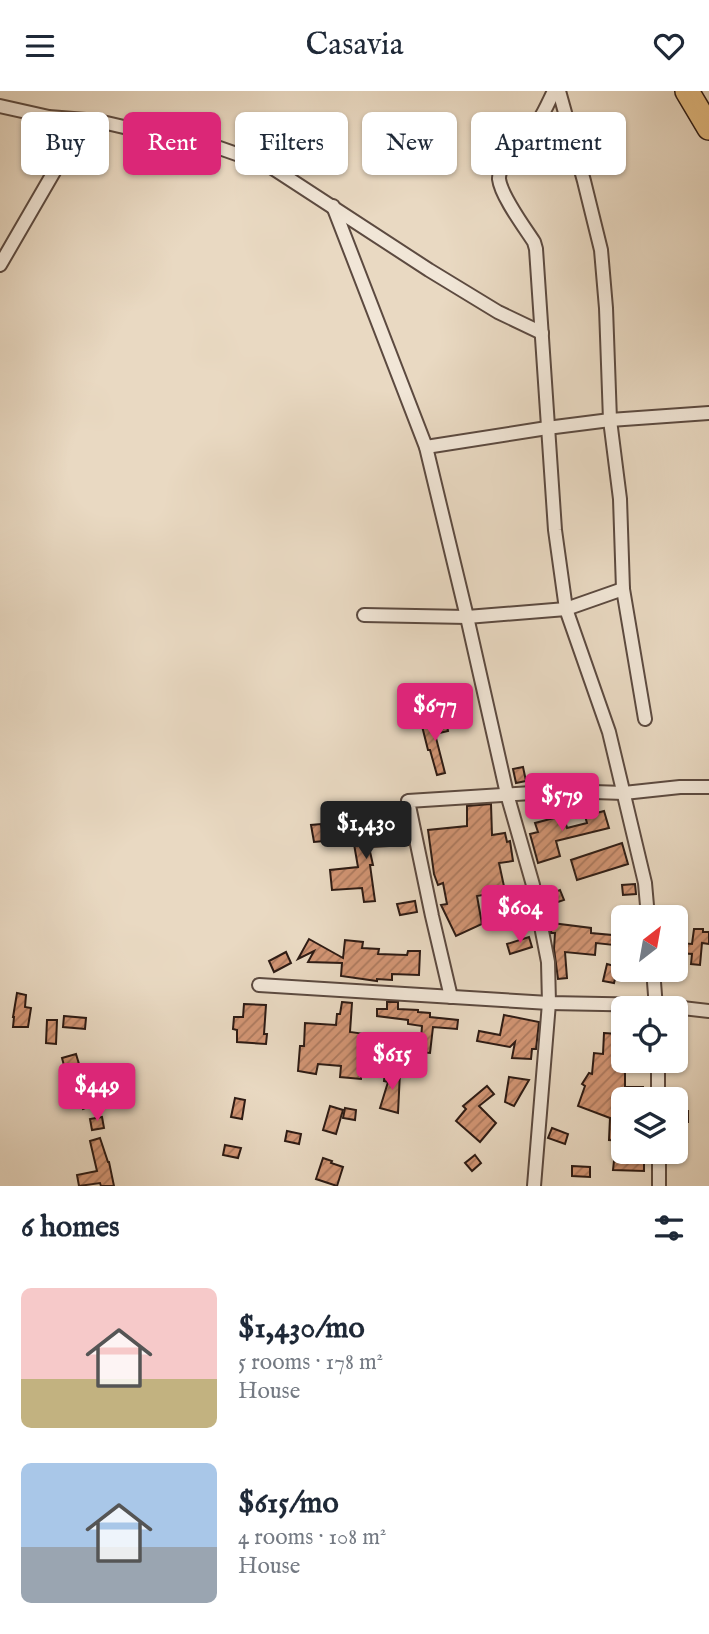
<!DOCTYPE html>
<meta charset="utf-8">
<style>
body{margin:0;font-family:"IM FELL English",serif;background:#f6f6f7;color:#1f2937;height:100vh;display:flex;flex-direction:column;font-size:26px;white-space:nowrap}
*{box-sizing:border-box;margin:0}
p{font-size:23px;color:#747a83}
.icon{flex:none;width:38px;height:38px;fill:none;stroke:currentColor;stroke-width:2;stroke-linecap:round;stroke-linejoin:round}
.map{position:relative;height:1095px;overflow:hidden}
.panel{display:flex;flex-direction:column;background:#fff;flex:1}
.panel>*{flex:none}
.top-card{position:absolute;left:21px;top:21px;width:668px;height:63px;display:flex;gap:14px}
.needle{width:46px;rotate:31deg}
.buttons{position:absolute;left:611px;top:814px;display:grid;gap:14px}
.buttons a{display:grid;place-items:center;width:77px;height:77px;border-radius:10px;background:#fff;box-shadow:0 2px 5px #0004;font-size:35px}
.price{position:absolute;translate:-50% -60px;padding:0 16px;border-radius:7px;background:#db2777;color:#fff;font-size:23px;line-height:46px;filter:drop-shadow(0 2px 4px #0008)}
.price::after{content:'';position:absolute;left:50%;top:42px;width:21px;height:16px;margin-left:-10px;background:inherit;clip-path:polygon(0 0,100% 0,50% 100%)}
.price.active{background:#222;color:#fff}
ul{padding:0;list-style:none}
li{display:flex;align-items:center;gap:21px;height:175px;padding:0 21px}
li span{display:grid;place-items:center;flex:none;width:196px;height:140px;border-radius:10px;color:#555}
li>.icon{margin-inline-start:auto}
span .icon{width:84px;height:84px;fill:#fffc;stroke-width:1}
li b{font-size:30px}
h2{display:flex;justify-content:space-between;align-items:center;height:84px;padding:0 21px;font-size:30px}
.pill{padding:0 24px;border-radius:10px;background:#fff;box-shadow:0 2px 5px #0004;font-size:24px;line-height:63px}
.pill.active{background:#db2777;color:#fff}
header{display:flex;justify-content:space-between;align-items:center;height:91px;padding:0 21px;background:#fff;font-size:32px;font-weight:600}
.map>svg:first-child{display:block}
.building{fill:url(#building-hatch);stroke:#2d1b14;stroke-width:2}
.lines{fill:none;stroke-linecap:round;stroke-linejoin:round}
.street-casing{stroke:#5c4a40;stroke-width:16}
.highway-casing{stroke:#2d1b14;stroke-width:26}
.street{stroke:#f1e6d7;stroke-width:12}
.highway{stroke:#e4bc81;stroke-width:23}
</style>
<header><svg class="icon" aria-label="menu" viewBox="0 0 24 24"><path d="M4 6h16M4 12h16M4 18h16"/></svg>Casavia<svg class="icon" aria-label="heart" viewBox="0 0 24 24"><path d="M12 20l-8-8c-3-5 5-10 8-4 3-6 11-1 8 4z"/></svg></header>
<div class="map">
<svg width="709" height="1095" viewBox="0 0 709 1095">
<defs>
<pattern id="building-hatch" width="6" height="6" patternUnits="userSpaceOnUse" patternTransform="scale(1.75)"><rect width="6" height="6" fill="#d29574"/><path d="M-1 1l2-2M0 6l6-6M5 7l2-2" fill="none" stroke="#ab795e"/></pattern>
</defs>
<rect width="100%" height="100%" fill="#e9d9c2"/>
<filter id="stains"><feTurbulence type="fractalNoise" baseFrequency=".00286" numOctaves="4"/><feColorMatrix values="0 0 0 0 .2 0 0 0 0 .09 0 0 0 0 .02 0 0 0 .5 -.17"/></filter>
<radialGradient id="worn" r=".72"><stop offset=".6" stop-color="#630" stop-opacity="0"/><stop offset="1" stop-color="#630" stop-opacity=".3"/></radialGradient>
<g class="building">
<path d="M446 629 448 640 435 643 445 682 437 684 430 659H428L422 635Z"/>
<path d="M523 676 526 690 516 692 513 678Z"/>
<path d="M491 713 492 744 505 742 507 751 510 750 513 770 499 772 505 800 477 805 482 833 456 845 441 814 447 813 443 792 438 794 434 783 428 739 467 735V715Z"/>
<path d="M562 718 567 737 587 732 585 725 604 720 609 737 556 750 560 765 538 772 530 743 538 741 535 732 554 727 552 721Z"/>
<path d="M385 727H396L397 741 405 740 408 754 369 756 373 774H370L375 810 364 811 362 797 332 799 330 779 358 776 354 753H353V742H363V745L386 746Z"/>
<path d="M321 733 324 750 314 751 311 734Z"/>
<path d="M622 752 628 773 577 789 571 769Z"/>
<path d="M635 793 636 803 623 804 622 794Z"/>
<path d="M560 799 564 809 549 814 545 805Z"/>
<path d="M415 810 417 821 400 824 397 813Z"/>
<path d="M552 832 591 837V842L623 845V855L596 852 595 864 565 861 567 887 558 888 554 858 555 842H551Z"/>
<path d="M694 838H703V841H709V853L702 852 700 874 691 873 692 863 679 862 680 852 692 853Z"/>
<path d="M529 846 532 856 510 863 507 853Z"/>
<path d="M309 848 343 867 345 849 363 851 362 857 379 858 378 863 407 864 408 860H420L419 884 392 883V889L377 888V890L341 885 342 872 308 871 314 860 298 868Z"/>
<path d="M286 861 291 872 274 881 269 870Z"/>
<path d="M607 873 618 876 614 892 603 890Z"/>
<path d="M17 902 26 904 25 916 31 917 28 936H13L14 926H13Z"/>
<path d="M342 911 352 912 350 941 365 943 361 988 340 986 341 975 318 973 316 983 298 980 300 955H304L305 932 336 934 337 923H340Z"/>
<path d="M387 911H398V918L418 919V921L430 922V926L458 929 457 938 433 936 430 962 420 961 422 935 408 933V929L377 925V918H387Z"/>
<path d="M244 913 266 914 264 943H267L266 953 237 951V939L233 938 234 926H243Z"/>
<path d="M504 924 539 931 536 958H532L531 968 512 967 515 951 510 956 477 950 479 940 500 944Z"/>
<path d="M64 925 86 927 85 938 63 936Z"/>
<path d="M47 929H57L56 953 46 952Z"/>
<path d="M604 942 617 943 616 948H623V970H625V996H643V1006L623 1005V1050L609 1049 610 1027 578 1015 585 995 582 993 589 982 592 983 594 962 603 963Z"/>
<path d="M385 947 395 948V960H384Z"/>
<path d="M76 963 79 973H76L88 1016 83 1018 72 995 66 997 63 987 67 986 62 967Z"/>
<path d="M385 980 400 981 398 1022 380 1017 388 991 384 990Z"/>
<path d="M509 986 529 989 514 1015 505 1011Z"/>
<path d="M487 995 494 1003 479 1015 496 1032 480 1051 456 1030 466 1018 463 1015Z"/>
<path d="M235 1007 245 1009 242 1028 231 1026Z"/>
<path d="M330 1015 343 1019 336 1043 323 1039Z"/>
<path d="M345 1017 356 1019 355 1029 343 1027Z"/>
<rect x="676" y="1020" width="12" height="11"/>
<path d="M102 1026 104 1037 92 1039 90 1028Z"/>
<path d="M552 1037 568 1043 565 1053 548 1047Z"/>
<path d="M287 1040 301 1043 299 1053 285 1050Z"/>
<path d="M100 1047 108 1071H109L114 1095H101L100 1092 79 1095 77 1084 97 1080 90 1050Z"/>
<path d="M225 1054 241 1057 238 1067 223 1064Z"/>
<path d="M475 1064 481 1072 472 1080 465 1072Z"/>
<path d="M323 1067 332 1070 331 1072 343 1076 337 1095 316 1088Z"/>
<path d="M614 1070 644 1071V1080L613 1079Z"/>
<path d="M572 1075 590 1076V1086L572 1085Z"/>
</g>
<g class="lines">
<g class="street-casing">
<g id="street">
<path d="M554 0C549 10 545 20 539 29 529 45 498 71 499 88 501 105 525 137 534 151L536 158 555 439 566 518 609 641 645 792 648 826"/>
<path d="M559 0 584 90 601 159 606 217 610 329 620 408 623 498 645 628"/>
<path d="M0 15 49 26 98 30 184 50 211 54 268 74 429 179 498 221 542 242"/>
<path d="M333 115 426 356 467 526 507 703 533 794 548 871 549 912 534 1095"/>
<path d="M0 174 84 29"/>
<path d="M426 356 547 337 610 329 709 322"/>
<path d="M364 524 467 526 566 518 623 498"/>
<path d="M653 878 656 917"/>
<path d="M259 894 549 912 656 914 709 920"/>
<path d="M451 906 432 825 408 710 563 700 624 702 680 696H709"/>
<path d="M658 970V1008"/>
<path d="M659 1095V1060"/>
</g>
</g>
<g class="highway-casing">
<path id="highway" d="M687 0 709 37"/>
</g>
<use href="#street" class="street"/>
<use href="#highway" class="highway"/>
</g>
<rect width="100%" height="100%" filter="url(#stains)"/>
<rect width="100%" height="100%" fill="url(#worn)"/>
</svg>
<div class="buttons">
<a><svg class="needle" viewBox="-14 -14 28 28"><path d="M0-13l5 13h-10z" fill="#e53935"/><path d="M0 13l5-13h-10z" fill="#747a83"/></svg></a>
<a><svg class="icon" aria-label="locate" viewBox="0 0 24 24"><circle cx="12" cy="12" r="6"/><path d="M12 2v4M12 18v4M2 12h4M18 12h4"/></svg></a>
<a><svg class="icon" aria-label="layers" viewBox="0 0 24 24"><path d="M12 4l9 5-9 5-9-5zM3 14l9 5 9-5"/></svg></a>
</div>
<b class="price" style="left:435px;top:652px">$677</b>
<b class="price" style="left:562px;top:742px">$579</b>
<b class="price active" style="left:366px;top:770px">$1,430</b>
<b class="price" style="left:520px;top:854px">$604</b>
<b class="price" style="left:392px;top:1001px">$615</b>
<b class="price" style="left:97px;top:1032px">$449</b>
<div class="top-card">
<a class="pill">Buy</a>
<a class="pill active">Rent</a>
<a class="pill">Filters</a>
<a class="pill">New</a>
<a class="pill">Apartment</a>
</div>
</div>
<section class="panel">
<h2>6 homes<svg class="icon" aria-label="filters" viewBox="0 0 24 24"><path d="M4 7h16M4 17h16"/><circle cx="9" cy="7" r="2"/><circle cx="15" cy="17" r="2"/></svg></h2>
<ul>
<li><span style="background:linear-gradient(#f6c9c9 65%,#c2b280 0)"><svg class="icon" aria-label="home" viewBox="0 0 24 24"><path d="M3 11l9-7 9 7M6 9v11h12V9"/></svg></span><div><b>$1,430/mo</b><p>5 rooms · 178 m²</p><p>House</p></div></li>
<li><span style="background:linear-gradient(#a9c7e8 60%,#9aa5b1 0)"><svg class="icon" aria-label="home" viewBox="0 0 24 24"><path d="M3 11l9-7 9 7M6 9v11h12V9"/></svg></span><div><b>$615/mo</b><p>4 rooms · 108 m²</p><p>House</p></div></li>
</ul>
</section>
